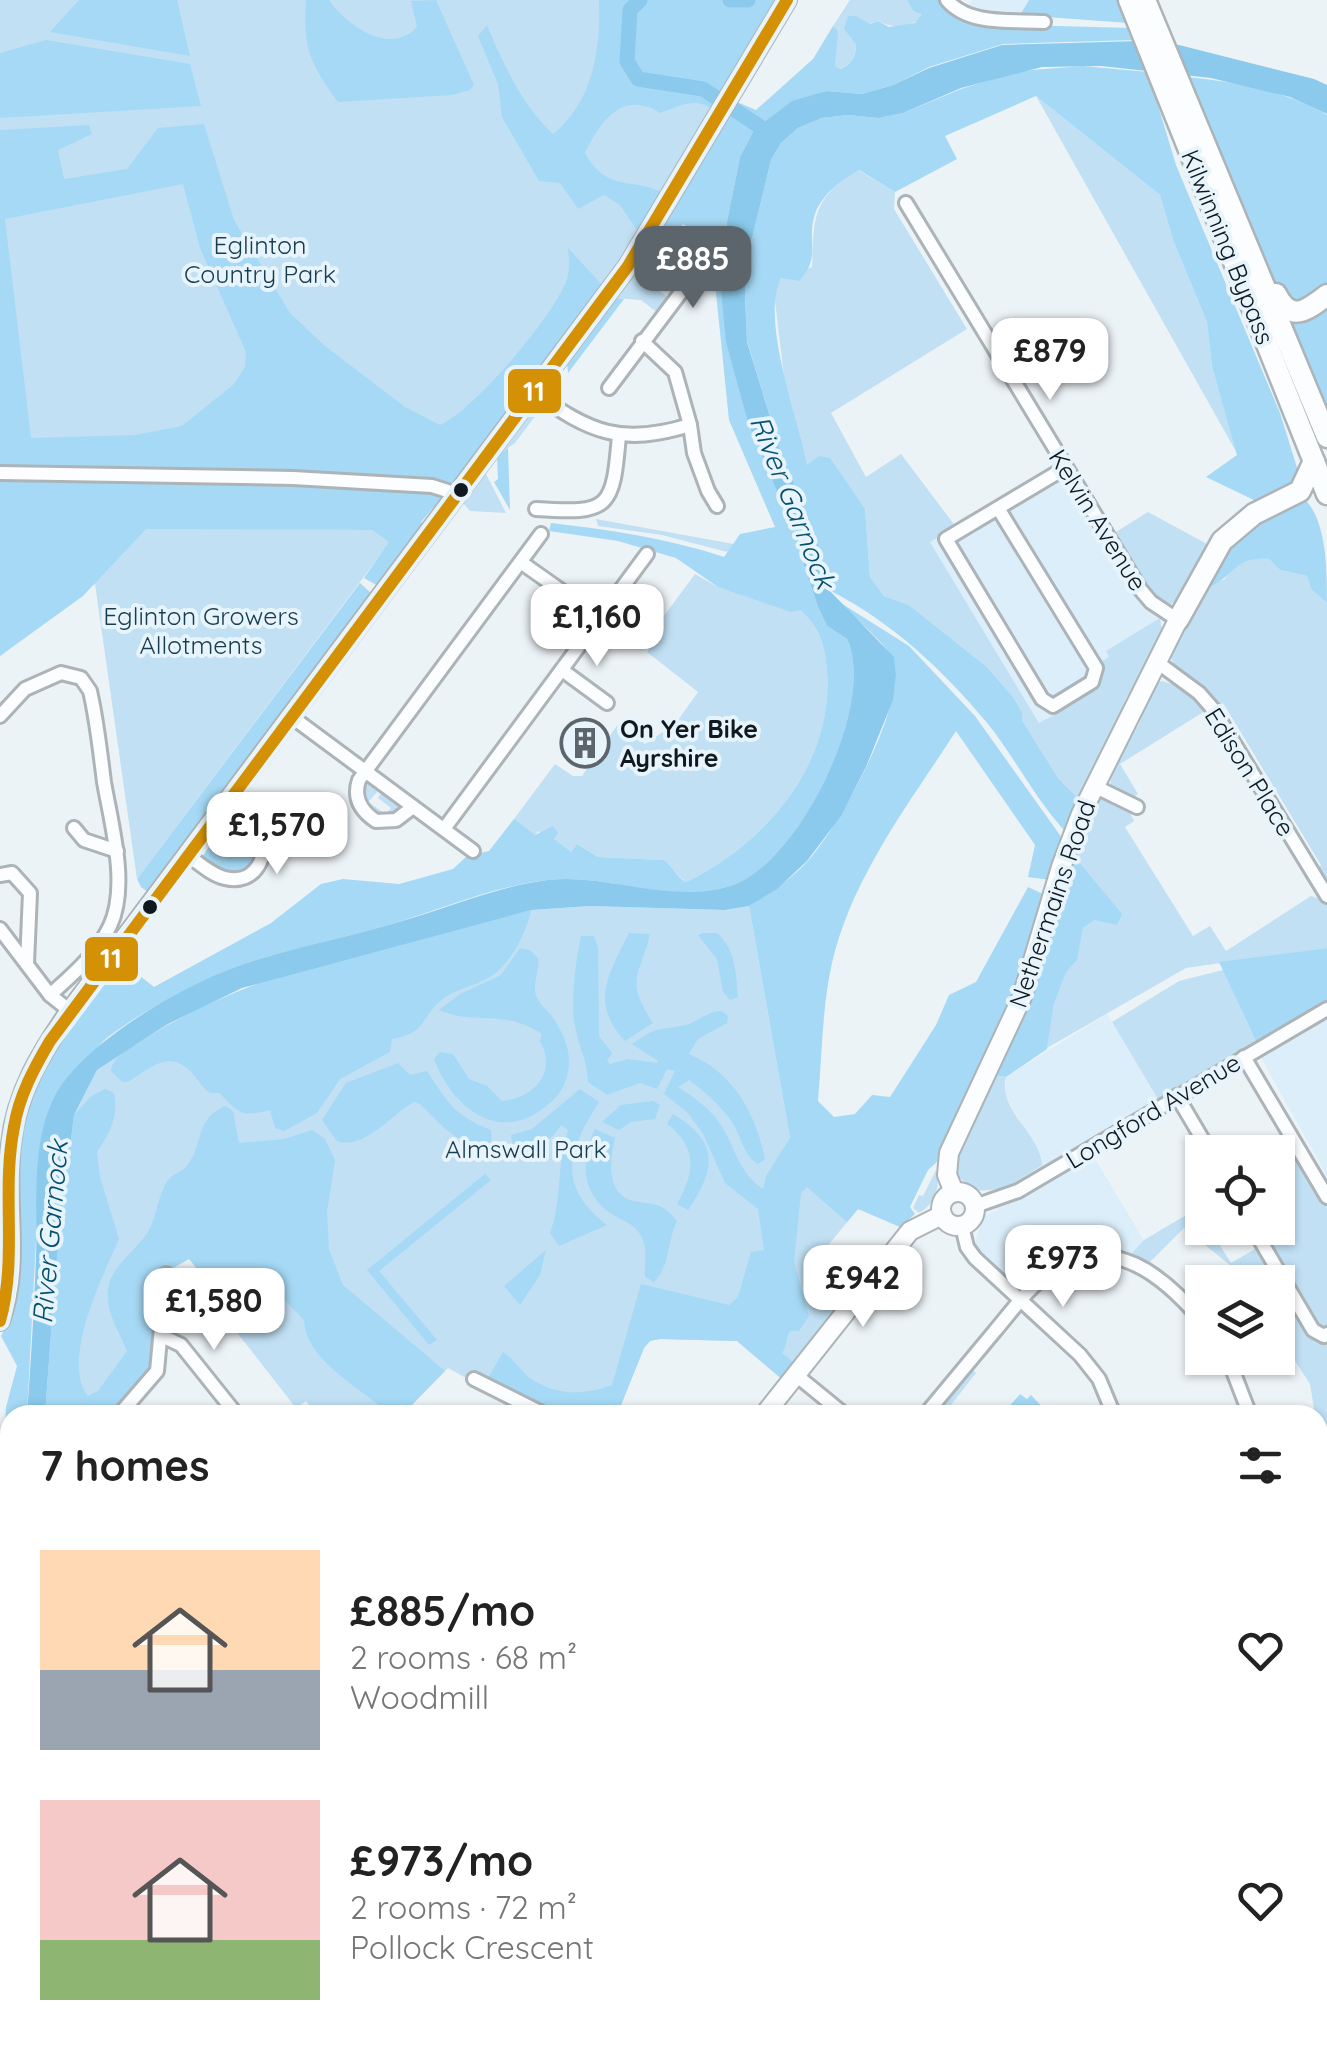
<!DOCTYPE html>
<meta charset="utf-8">
<style>
body{margin:0;font-family:Quicksand,sans-serif;background:#f2f2f2;color:#222;height:100vh;display:flex;flex-direction:column;font-size:38px;white-space:nowrap}
*{box-sizing:border-box;margin:0}
p{font-size:32px;color:#767676}
.icon{flex:none;width:55px;height:55px;fill:none;stroke:currentColor;stroke-width:2;stroke-linecap:round;stroke-linejoin:round}
.map{position:relative;flex:1;overflow:hidden}
.details{position:absolute;left:0px;top:1405px;width:1328px;height:640px;display:flex;flex-direction:column;background:#fff;border-radius:30px 30px 0 0;box-shadow:0 2px 8px #0004}
.details>*{flex:none}
.fabs{position:absolute;left:1185px;top:1135px;display:grid;gap:20px}
.fabs a{display:grid;place-items:center;width:110px;height:110px;border-radius:0px;background:#fff;box-shadow:0 2px 8px #0004;font-size:50px}
.price{position:absolute;translate:-50% -85px;padding:0 22px;border-radius:20px;background:#fff;color:#222;font-size:32px;line-height:65px;filter:drop-shadow(0 2px 5px #0008)}
.price::after{content:'';position:absolute;left:50%;top:60px;width:30px;height:22px;margin-left:-15px;background:inherit;clip-path:polygon(0 0,100% 0,50% 100%)}
.price.selected{background:#5c656b;color:#fff}
ul{padding:0;list-style:none}
li{display:flex;align-items:center;gap:30px;height:250px;padding:0 40px}
li span{display:grid;place-items:center;flex:none;width:280px;height:200px;border-radius:0px;color:#555}
li>.icon{margin-inline-start:auto}
span .icon{width:120px;height:120px;fill:#fffc;stroke-width:1}
li b{font-size:42px}
h2{display:flex;justify-content:space-between;align-items:center;height:120px;padding:0 40px;font-size:42px}
.map>svg:first-child{display:block}
.built{fill:#dbeef9}
.green{fill:#c1e0f4}
.forest{fill:#a6d9f5;fill-rule:evenodd}
.water{fill:#8bcaec}
.lines{fill:none;stroke-linecap:round;stroke-linejoin:round}
.river{stroke:#8bcaec;stroke-width:15}
.minor-casing{stroke:#acb4b8;stroke-width:18}
.major-casing{stroke:#acb4b8;stroke-width:22}
.highway-casing{stroke:#acb4b8;stroke-width:25}
.minor{stroke:#fcfdfe;stroke-width:12}
.major{stroke:#fcfdfe;stroke-width:18}
.highway{stroke:#fcfdfe;stroke-width:20}
.bus-1-casing{stroke:#e8f4fb;stroke-width:20}
.bus-1{stroke:#d49105;stroke-width:12}
.bus-dot{fill:#0f191f;stroke:#e8f4fb;stroke-width:4}
.labels{text-anchor:middle;stroke-width:8;stroke-linejoin:round;paint-order:stroke}
.park-label{font-size:25px;fill:#173d51;stroke:#e8f4fb}
.street-label{font-size:25px;fill:#0f191f;stroke:#e8f4fb}
.poi-label{font-size:25px;font-weight:bold;fill:#0f191f;stroke:#e8f4fb;text-anchor:start}
.water-label{font-size:28px;font-style:italic;fill:#064f6f;stroke:#e8f4fb}
.line-badge{stroke:#e8f4fb;stroke-width:4}
.badge-label{font-size:28px;text-anchor:middle;font-weight:bold;fill:#fff}
</style>
<div class="map">
<svg width="1327" height="2045" viewBox="0 0 1327 2045">
<rect width="100%" height="100%" fill="#ecf3f7"/>
<g class="built">
<path d="M972 0H1029L1020 15 966 10Z"/>
<path d="M1067 461 1151 597 1159 622 1133 668 1041 726 930 542Z"/>
<path d="M1107 1014 1158 1099 1086 1144 1144 1240 1131 1254 1114 1250 1088 1251 1064 1258 1041 1270 1026 1284 1018 1285 981 1255 975 1243 982 1218 997 1209 993 1192 1004 1189 1040 1154 1005 1096 1006 1077Z"/>
<path d="M1327 1019V1176L1261 1058Z"/>
<path d="M1326 1498 1327 1579 1318 1595V1525Z"/>
<path d="M181 2035H369L364 2045H194Z"/>
</g>
<g class="green">
<path d="M0 0H780L629 254 437 507 164 528 372 530 390 542 137 879 95 584 0 656Z"/>
<path d="M850 0H907L913 11 922 13 921 18C908 28 893 29 878 21L869 24 856 16 850 37 856 43C856 57 852 64 839 69L835 66 833 26Z"/>
<path d="M1036 96 1160 195 1173 240 1207 322 1212 366 1238 455Z"/>
<path d="M858 170 895 192 894 209 967 329 831 413 866 477 901 454 956 527 930 542 1039 723C1063 710 1104 694 1099 663L1109 657 1106 651 1160 618 1163 635 1125 700 1119 720 1079 799 1058 778 1022 720V712L1013 697 987 667 909 605 884 596 870 577 865 509 807 466 784 377 774 292 781 278 812 267C814 216 812 199 858 170Z"/>
<path d="M633 271 669 298 658 313 641 300 614 298Z"/>
<path d="M539 407H542L515 443 497 456 531 409Z"/>
<path d="M484 473 486 474 506 513 470 511 462 502Z"/>
<path d="M1148 512 1207 544 1180 598 1171 604 1151 597 1111 535Z"/>
<path d="M596 519 734 544 727 552 662 535 598 526Z"/>
<path d="M1249 558 1269 559 1280 570 1307 576 1311 589 1327 603V889L1315 870 1321 865 1223 703 1216 706 1204 688 1179 671 1169 656 1208 581 1224 580 1234 567Z"/>
<path d="M695 574 718 587 800 610C820 627 825 646 827 671 834 763 766 844 686 882 676 876 674 867 664 860L598 857 577 844 571 852 538 831 534 837 514 819 555 764 573 776H582L618 724 645 744 676 723 698 692 647 652 655 641 649 636Z"/>
<path d="M1162 681 1185 688 1205 711 1120 764 1138 794 1129 800 1110 787 1112 768 1138 726 1156 683Z"/>
<path d="M367 782 379 790 368 802 386 814 391 808 378 798 382 792 403 809C384 820 366 814 363 791Z"/>
<path d="M1104 795 1125 802 1134 821 1125 827 1193 936 1210 926 1226 951 1311 896 1327 901V948L1186 968 1047 1048 1054 1004 1066 971 1076 960 1083 928 1095 920 1073 855 1097 800Z"/>
<path d="M590 906 725 910 749 906 790 1138 858 1209 810 1267 847 1301 783 1380 737 1341 660 1339 650 1341 644 1348 617 1415H561L471 1372 466 1378 448 1368 402 1415H317L306 1401 296 1408 235 1330 242 1323 189 1259 162 1274 151 1374 45 1415 74 1115 97 1070 166 1025 531 910Z"/>
<path d="M1223 970 1256 1041 1158 1099 1112 1022 1179 981Z"/>
<path d="M992 1075 1006 1077C997 1110 1040 1133 1042 1165L1004 1189 974 1191 956 1174V1158Z"/>
<path d="M1296 1155 1327 1207V1330H1320L1258 1228H1278V1166Z"/>
<path d="M936 1170C941 1187 935 1204 919 1213L913 1208 919 1195 923 1196Z"/>
<path d="M1198 1208 1202 1216V1228H1209L1231 1263 1260 1246 1312 1333 1327 1337V1499L1318 1415H1315L1310 1384 1278 1335V1282H1242L1231 1266 1184 1228 1149 1263 1131 1254 1144 1240Z"/>
<path d="M971 1369 976 1373 943 1415H936Z"/>
<path d="M1327 1623V2045H1060L1055 2038 1050 2045H1039L1045 2035H1318V1628Z"/>
<path d="M660 2035H1018L1012 2045H671Z"/>
</g>
<g class="forest">
<path d="M79 0H177L190 56 50 32Z"/>
<path d="M306 0H329C347 26 390 56 417 27L411 1 436 0 474 85 470 90 452 95 338 102C310 63 303 49 306 0Z"/>
<path d="M599 0H780L715 111C695 96 682 105 660 113 622 89 600 122 585 153 607 194 635 176 667 195L641 236 620 205 604 195 578 209 560 183 539 181 502 117 498 84 478 36 487 25C503 64 522 105 553 134 593 102 601 49 599 0Z"/>
<path d="M907 0H942L1021 25 1130 28 1136 40 1003 44 929 67 893 85 862 94 827 91 754 130 740 157 727 221 721 289 787 515 818 607 827 626 847 639C877 704 801 859 736 884 676 908 609 873 548 880 493 886 440 910 388 925 344 938 299 947 256 960 213 973 145 1009 108 1037 97 1045 54 1101 48 1114 44 1123 44 1135 41 1144L27 1415H10V1529L0 1551 6 1407 17 1366 1 1336C29 1290 13 1200 18 1146 25 1073 74 1014 120 960L154 987 271 923 321 884 343 879 399 884 453 869 467 856 489 851 514 819 535 835 553 826 558 833 554 839 571 852 577 844 598 857 664 860C674 867 676 877 686 882 766 844 834 763 827 671 825 646 820 627 800 610L791 612 718 587 676 558 618 541 549 531 551 523C610 530 667 538 724 557L740 534 775 527 729 420 711 244 683 224 643 278 633 271 737 102 756 110 813 59 833 26 838 31 835 66 840 69C852 64 856 57 856 44L844 29 848 16H856L870 24 878 21 889 27 915 23 922 14 913 11Z"/>
<path d="M1029 0H1118L1128 23 1020 15Z"/>
<path d="M46 40 190 64 201 106 0 118V53Z"/>
<path d="M1083 66 1148 72 1176 165 1280 413 1300 477 1256 501 1206 477 1237 455 1212 366 1207 322 1173 240 1160 195 1036 96 945 136 957 159 895 192 859 170C841 181 822 194 815 214 806 241 822 257 799 281L781 278C760 320 798 418 807 465L819 456 830 458 865 509 870 577 884 596 909 605 987 667 1013 697 1022 712V720L1058 778 1079 799 1065 831C1036 800 1015 758 988 724 943 670 892 622 829 590L820 549 780 449 747 341 745 294 748 255 771 160 781 143 798 128 822 118 848 115 879 118 903 113 961 89 1020 71Z"/>
<path d="M1186 77C1232 81 1287 91 1327 115V289L1302 307 1280 295Z"/>
<path d="M204 124 234 220 290 313 325 346 405 407 440 425C474 410 555 315 567 279 570 269 569 258 568 248L604 287 455 484 245 470 0 465V130L89 125 92 134 58 150 64 179 127 169 158 128ZM183 184 200 248 246 352 245 367 234 384 182 426 135 435 31 438 5 219Z"/>
<path d="M614 298 624 299 568 373 567 363Z"/>
<path d="M1327 305V419L1287 318Z"/>
<path d="M508 448 510 510 494 482 498 479 497 456Z"/>
<path d="M0 481 332 484 440 493 442 497 421 522 427 526 380 587 364 578 389 542 372 530 146 529 83 596 0 656Z"/>
<path d="M1302 497C1327 517 1327 570 1327 603L1311 589 1307 576 1280 570 1269 559C1234 556 1237 574 1211 586L1208 581 1242 530Z"/>
<path d="M360 583 372 594 152 895 141 887 137 879Z"/>
<path d="M836 600 909 646 975 716 1062 838 1050 880 1028 877 1035 845 956 731C909 804 852 877 832 963 822 1007 822 1056 818 1101L834 1117 855 1114 872 1095 890 1097 936 1025 949 995 976 982 1028 887 1045 895 1013 999 969 1089 939 1160 928 1170 910 1207 915 1214 900 1227 858 1209 847 1222 807 1187 801 1193 794 1262 809 1316 799 1331H790C785 1339 788 1345 782 1353L796 1364 783 1380 737 1341 660 1339 650 1341 644 1348 617 1415H561L487 1380 503 1352C515 1359 521 1373 533 1380 558 1396 585 1395 612 1385L641 1284 729 1305 738 1297 751 1252 764 1250 758 1209 725 1183 703 1134 688 1113 664 1094 675 1071 667 1069 657 1089 640 1083 607 1095 588 1082C588 1061 578 1046 575 1026 570 1003 576 959 581 936H594L598 947 599 1036 612 1053 607 1061 610 1064 628 1059 657 1063 658 1061 632 1044C660 1024 655 1032 685 1025 699 1022 706 1011 722 1011L728 1016 727 1023 698 1039 689 1054C734 1073 756 1114 765 1159L758 1164C744 1157 741 1136 732 1122 721 1106 705 1092 689 1080L678 1087C692 1096 705 1105 715 1117 736 1143 735 1170 763 1189L766 1176 790 1138 749 906C770 893 788 881 805 864 837 831 906 707 894 662 890 646 850 614 836 600Z"/>
<path d="M231 815C256 831 276 862 233 873L216 868 202 857Z"/>
<path d="M1073 855 1122 914 1117 925 1095 920 1083 928 1077 960 1066 972 1054 1004 1047 1049 1006 1077 992 1075 1041 973Z"/>
<path d="M531 910C527 932 511 964 490 977 474 987 455 988 440 1001 419 1021 426 1033 392 1039L390 1052 340 1079 317 1113 284 1131 275 1128 270 1110C243 1117 239 1115 220 1093H210C200 1086 196 1075 187 1068 165 1050 146 1072 127 1082H122L111 1071C113 1055 130 1049 142 1041 257 966 400 943 531 910Z"/>
<path d="M629 933 650 934C640 977 624 979 653 1023L625 1041C589 1002 609 974 629 933Z"/>
<path d="M703 933H717C736 950 736 973 738 997L730 1000 723 992 717 959 698 935Z"/>
<path d="M520 948 530 950 538 958C540 971 532 984 536 996 539 1003 546 1009 551 1015 565 1035 574 1055 566 1080 561 1094 552 1102 541 1110 494 1143 451 1104 434 1059L440 1052 453 1054 469 1079 487 1086 502 1101C534 1098 558 1072 540 1041L542 1034C502 1008 475 1026 439 1010L460 994 501 975Z"/>
<path d="M1327 948V1001L1256 1041 1219 962Z"/>
<path d="M398 1063 410 1075 427 1071C447 1102 455 1116 491 1130L492 1148C453 1142 447 1130 420 1104L414 1102C392 1114 364 1151 337 1141L322 1120 346 1083Z"/>
<path d="M105 1089 114 1093C119 1117 110 1132 97 1152L100 1177 119 1239C104 1274 60 1360 88 1396L98 1391 127 1351C118 1329 103 1309 109 1284 115 1262 140 1248 150 1228 157 1214 158 1197 166 1183 171 1173 183 1173 189 1163 204 1140 195 1120 225 1106L233 1111 239 1143 284 1139 312 1130 325 1139 335 1160 327 1212 329 1249 343 1285 445 1371 402 1415H384L381 1407C355 1385 305 1358 304 1320L261 1276 225 1302 189 1259 162 1274 155 1361 141 1387 113 1415H45L56 1266 74 1115 90 1097Z"/>
<path d="M580 1089 599 1102C568 1151 556 1185 607 1225L559 1246 550 1233C563 1198 556 1164 568 1130L561 1125C548 1144 537 1150 514 1152L511 1135 532 1129Z"/>
<path d="M653 1101 660 1105 655 1119 631 1122 619 1130 602 1122 621 1105Z"/>
<path d="M673 1114C720 1142 716 1170 688 1210L677 1204C695 1173 698 1147 667 1124Z"/>
<path d="M595 1129 615 1138C610 1159 605 1195 634 1201 657 1206 659 1200 677 1221 667 1241 670 1267 654 1282L645 1277C644 1264 648 1252 642 1238 635 1223 624 1222 612 1214 580 1193 581 1160 595 1129Z"/>
<path d="M485 1174 491 1180 379 1271 437 1340 429 1345 367 1270Z"/>
<path d="M546 1250 540 1275 520 1305 504 1286Z"/>
<path d="M1020 1394 1027 1399 1031 1395 1050 1415H1002Z"/>
</g>
<g class="water">
<path d="M1139 41 1179 45 1314 79 1327 85V114L1290 97 1211 78 1101 66 1042 67 961 88 903 113 879 118 848 115 822 118 798 128 781 143 771 160 748 255 745 294 747 342 780 449 820 549 829 590 894 657 896 675 893 700 866 767 841 816 807 861 777 889 749 906 725 910 590 906 531 910 242 988 166 1025 97 1070 74 1115 56 1266 45 1415H27C31 1362 34 1309 36 1256 38 1204 30 1140 57 1092 90 1037 195 978 256 960 304 945 354 936 402 921 450 907 498 886 548 880 609 873 676 907 736 884 800 859 877 704 847 639L827 626 818 607 787 515 748 422 726 342 721 289 727 221 740 157 754 130 792 101 827 91 862 94 893 85 929 68 1002 45Z"/>
<path d="M10 1529V1593L0 1606V1551Z"/>
</g>
<g class="lines">
<g class="river">
<path d="M640 0 630 10 627 61 638 79 703 89 771 134"/>
<path d="M730 0H748"/>
</g>
<g class="minor-casing">
<g id="minor">
<path d="M947 0C969 26 1012 20 1044 22"/>
<path d="M906 203 1140 589 1151 602 1178 620"/>
<path d="M642 341 675 372 690 425 694 453 708 491 717 506"/>
<path d="M609 388 709 255"/>
<path d="M534 392C590 433 622 446 690 425"/>
<path d="M0 473 293 478 432 486 457 494"/>
<path d="M998 508 1096 668 1092 682 1053 706 1042 699 946 539 1065 468"/>
<path d="M536 509C610 514 613 509 619 435"/>
<path d="M522 563 600 618"/>
<path d="M1157 662 1199 693 1213 709 1327 896"/>
<path d="M562 670 607 703"/>
<path d="M0 716 25 689 61 673 81 678 90 691C97 721 100 751 104 782 111 823 129 886 110 926 96 955 73 974 50 995L70 1011"/>
<path d="M292 717 473 851"/>
<path d="M1094 786 1137 807"/>
<path d="M413 807 396 820 376 821C361 811 353 798 359 780L541 534"/>
<path d="M74 828 84 840 117 851"/>
<path d="M444 829 647 554"/>
<path d="M189 856C200 864 212 875 225 878 256 886 270 854 261 830L228 803"/>
<path d="M0 875 12 873 30 893 27 963"/>
<path d="M0 929 50 995"/>
<path d="M1244 1057 1327 1197"/>
<path d="M1177 1096 1210 1152"/>
<path d="M975 1206 1018 1191 1327 1009"/>
<path d="M962 1226 967 1247 975 1258 1080 1355 1099 1379 1114 1415"/>
<path d="M1253 1228 1313 1330 1324 1336 1327 1334"/>
<path d="M162 1336 181 1345 237 1415"/>
<path d="M1228 1358 1250 1415"/>
<path d="M796 1375 845 1415"/>
<path d="M474 1379 546 1415"/>
<path d="M119 1415 157 1371 166 1274"/>
<path d="M925 1415C948 1387 971 1360 994 1332 1012 1311 1028 1287 1052 1271 1112 1232 1164 1276 1202 1321"/>
<path d="M0 1780 10 1778"/>
<path d="M0 1873 10 1879"/>
<path d="M0 2016 10 2001"/>
<path d="M118 2045 124 2035"/>
<path d="M577 2045 585 2035"/>
</g>
</g>
<g class="major-casing">
<g id="major">
<circle cx="958" cy="1209" r="17"/>
<path d="M954 1192 947 1175 949 1153 1022 997 1061 867 1081 814 1178 620"/>
<path d="M0 1321C21 1263 4 1203 11 1144 16 1093 42 1051 70 1011L628 266 787 0"/>
<path d="M764 1415 910 1231 942 1215"/>
<path d="M0 1709 10 1752"/>
<path d="M181 2035 194 2045"/>
<path d="M364 2045 369 2035"/>
</g>
</g>
<g class="highway-casing">
<g id="highway">
<path d="M1129 0 1327 494"/>
<path d="M1145 0 1327 437"/>
<path d="M1276 294C1291 323 1306 311 1327 295"/>
<path d="M1178 620 1222 541 1254 514 1300 491 1314 461"/>
</g>
</g>
<use href="#minor" class="minor"/>
<use href="#major" class="major"/>
<use href="#highway" class="highway"/>
<g class="bus-1-casing">
<path id="bus-1" d="M0 1321C18 1257 1 1192 14 1127 19 1096 34 1068 50 1041L628 266 787 0"/>
</g>
<use href="#bus-1" class="bus-1"/>
</g>
<defs>
<g id="building-ring" transform="scale(2.5)"><circle r="9.5" fill="#e8f4fb" stroke="#5c656b" stroke-width="1.5"/><path d="M-4-6H4V6H1V3H-1V6H-4ZM-2.5-4.3h1.7v1.8h-1.7ZM.8-4.3h1.7v1.8H.8ZM-2.5-1h1.7V.8h-1.7ZM.8-1h1.7V.8H.8Z" fill="#5c656b"/></g>
</defs>
<g fill-rule="evenodd">
<use href="#building-ring" x="585" y="743"/>
</g>
<g class="bus-dot">
<circle cx="461" cy="490" r="9"/>
<circle cx="150" cy="907" r="9"/>
</g>
<g class="labels">
<g class="park-label">
<text x="260" y="254">Eglinton<tspan x="260" dy="29">Country Park</tspan></text>
<text x="201" y="625">Eglinton Growers<tspan x="201" dy="29">Allotments</tspan></text>
<text x="526" y="1158">Almswall Park</text>
</g>
<g class="street-label">
<text transform="translate(1228 247) rotate(68)" y="9">Kilwinning Bypass</text>
<text transform="translate(1098 520) rotate(58)" y="9">Kelvin Avenue</text>
<text transform="translate(1250 772) rotate(58)" y="9">Edison Place</text>
<text transform="translate(1052 904) rotate(-71)" y="9">Nethermains Road</text>
<text transform="translate(1153 1111) rotate(-31)" y="9">Longford Avenue</text>
</g>
<g class="poi-label">
<text x="620" y="738">On Yer Bike<tspan x="620" dy="29">Ayrshire</tspan></text>
</g>
<g class="water-label">
<text transform="translate(793 502) rotate(68)" y="10">River Garnock</text>
<text transform="translate(50 1232) rotate(-85)" y="10">River Garnock</text>
</g>
</g>
<g class="line-badge">
<rect x="506" y="367" width="57" height="48" rx="10" fill="#d49105"/>
<rect x="83" y="935" width="57" height="48" rx="10" fill="#d49105"/>
</g>
<g class="badge-label">
<text x="534" y="401">11</text>
<text x="111" y="968">11</text>
</g>
</svg>
<div class="fabs">
<a><svg class="icon" aria-label="locate" viewBox="0 0 24 24"><circle cx="12" cy="12" r="6"/><path d="M12 2v4M12 18v4M2 12h4M18 12h4"/></svg></a>
<a><svg class="icon" aria-label="layers" viewBox="0 0 24 24"><path d="M12 4l9 5-9 5-9-5zM3 14l9 5 9-5"/></svg></a>
</div>
<b class="price selected" style="left:693px;top:311px">£885</b>
<b class="price" style="left:1050px;top:403px">£879</b>
<b class="price" style="left:597px;top:669px">£1,160</b>
<b class="price" style="left:277px;top:877px">£1,570</b>
<b class="price" style="left:1063px;top:1310px">£973</b>
<b class="price" style="left:863px;top:1330px">£942</b>
<b class="price" style="left:214px;top:1353px">£1,580</b>
<section class="details">
<h2>7 homes<svg class="icon" aria-label="filters" viewBox="0 0 24 24"><path d="M4 7h16M4 17h16"/><circle cx="9" cy="7" r="2"/><circle cx="15" cy="17" r="2"/></svg></h2>
<ul>
<li><span style="background:linear-gradient(#ffd9b3 60%,#9aa5b1 0)"><svg class="icon" aria-label="home" viewBox="0 0 24 24"><path d="M3 11l9-7 9 7M6 9v11h12V9"/></svg></span><div><b>£885/mo</b><p>2 rooms · 68 m²</p><p>Woodmill</p></div><svg class="icon" aria-label="heart" viewBox="0 0 24 24"><path d="M12 20l-8-8c-3-5 5-10 8-4 3-6 11-1 8 4z"/></svg></li>
<li><span style="background:linear-gradient(#f6c9c9 70%,#8fb573 0)"><svg class="icon" aria-label="home" viewBox="0 0 24 24"><path d="M3 11l9-7 9 7M6 9v11h12V9"/></svg></span><div><b>£973/mo</b><p>2 rooms · 72 m²</p><p>Pollock Crescent</p></div><svg class="icon" aria-label="heart" viewBox="0 0 24 24"><path d="M12 20l-8-8c-3-5 5-10 8-4 3-6 11-1 8 4z"/></svg></li>
</ul>
</section>
</div>
